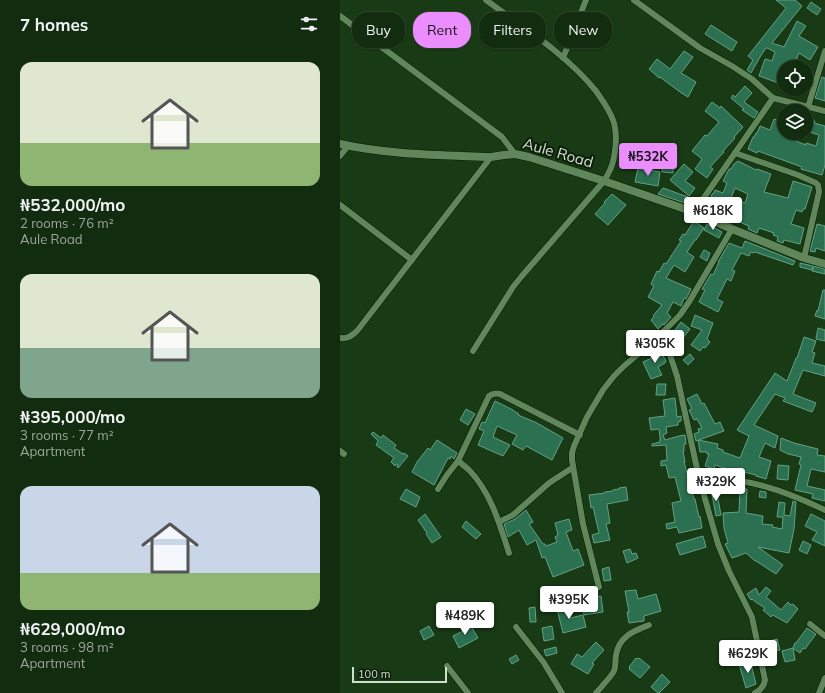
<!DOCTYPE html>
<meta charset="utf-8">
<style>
body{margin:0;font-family:Mulish,sans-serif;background:#1f381d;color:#f1f3f6;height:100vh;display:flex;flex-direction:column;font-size:15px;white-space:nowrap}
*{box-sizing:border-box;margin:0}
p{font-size:13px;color:#9ca79e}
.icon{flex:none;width:22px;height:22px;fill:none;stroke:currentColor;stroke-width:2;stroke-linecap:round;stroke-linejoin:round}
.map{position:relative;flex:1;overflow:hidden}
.side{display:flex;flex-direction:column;background:#122c0f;width:340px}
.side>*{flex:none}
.guide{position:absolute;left:12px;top:12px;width:380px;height:36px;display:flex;gap:8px}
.buttons{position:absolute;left:437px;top:60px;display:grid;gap:8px}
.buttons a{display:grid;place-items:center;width:36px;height:36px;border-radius:50%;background:#122c0f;box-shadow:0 1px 3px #0004,0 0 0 1px #31482f;font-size:20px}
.scale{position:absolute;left:12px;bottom:10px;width:95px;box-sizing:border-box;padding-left:4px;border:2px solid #cce0c9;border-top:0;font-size:11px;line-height:14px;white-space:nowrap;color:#cce0c9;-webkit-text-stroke:3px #0f1d0d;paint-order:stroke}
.price{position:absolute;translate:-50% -34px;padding:0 9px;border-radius:4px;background:#fff;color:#222;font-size:13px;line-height:26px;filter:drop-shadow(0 1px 2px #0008)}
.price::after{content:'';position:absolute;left:50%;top:24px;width:12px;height:9px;margin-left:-6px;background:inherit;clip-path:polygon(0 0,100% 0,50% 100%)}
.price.current{background:#eb8dfc;color:#111}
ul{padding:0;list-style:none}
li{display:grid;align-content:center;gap:8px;height:212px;padding:0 20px}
li span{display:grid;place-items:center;height:124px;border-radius:12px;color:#555}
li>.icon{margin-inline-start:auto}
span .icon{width:72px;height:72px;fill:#fffc;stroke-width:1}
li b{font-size:17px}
h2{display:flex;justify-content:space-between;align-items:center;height:48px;padding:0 20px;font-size:17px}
.chip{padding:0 14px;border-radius:16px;background:#122c0f;box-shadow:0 1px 3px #0004,0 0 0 1px #31482f;font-size:14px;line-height:36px}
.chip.current{background:#eb8dfc;color:#111}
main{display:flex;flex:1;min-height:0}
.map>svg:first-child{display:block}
.building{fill:#2b7051;stroke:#66a083;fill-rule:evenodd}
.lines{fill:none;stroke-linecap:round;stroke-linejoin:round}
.minor-casing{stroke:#002100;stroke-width:7}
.tertiary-casing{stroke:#002100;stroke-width:9}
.minor{stroke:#61865c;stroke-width:6}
.tertiary{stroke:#61865c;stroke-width:8}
.labels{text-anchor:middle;stroke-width:4;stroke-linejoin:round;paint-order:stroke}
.street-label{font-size:15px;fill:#cce0c9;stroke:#0f1d0d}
</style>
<main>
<section class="side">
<h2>7 homes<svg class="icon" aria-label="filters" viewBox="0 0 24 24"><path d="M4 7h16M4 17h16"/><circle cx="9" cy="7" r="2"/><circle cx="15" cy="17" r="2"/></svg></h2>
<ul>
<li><span style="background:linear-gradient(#dfe7d0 65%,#8fb573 0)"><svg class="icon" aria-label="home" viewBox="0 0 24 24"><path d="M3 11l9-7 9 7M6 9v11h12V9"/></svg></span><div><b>₦532,000/mo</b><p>2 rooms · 76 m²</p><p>Aule Road</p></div></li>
<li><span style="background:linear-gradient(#dfe7d0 60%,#7fa58c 0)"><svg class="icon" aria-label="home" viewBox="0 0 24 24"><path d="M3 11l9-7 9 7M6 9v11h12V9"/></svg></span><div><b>₦395,000/mo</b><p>3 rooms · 77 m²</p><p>Apartment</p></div></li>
<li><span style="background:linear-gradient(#c9d6e8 70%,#8fb573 0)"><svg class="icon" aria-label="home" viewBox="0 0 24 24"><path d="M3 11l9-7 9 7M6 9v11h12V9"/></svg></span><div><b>₦629,000/mo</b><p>3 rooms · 98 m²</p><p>Apartment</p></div></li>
</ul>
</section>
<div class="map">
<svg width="485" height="693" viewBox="0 0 485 693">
<rect width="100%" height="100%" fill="#183a14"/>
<g class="building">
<path d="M436 0H455L462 6 432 43 444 47 457 21 466 26 459 36 478 47 470 60 459 53 453 67H444V85L419 76 425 59 432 61 435 52 427 48H426L420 57 411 73 407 70 413 60 408 56 446 8Z"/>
<path d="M471 2 481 9 477 15 467 8Z"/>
<path d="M371 25 397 42 392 51 365 34Z"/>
<path d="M344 51 353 57 341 73 356 82 348 97 340 92 320 77 319 78 309 69 317 59 330 69Z"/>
<path d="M482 77 485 78V101L475 98Z"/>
<path d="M405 86 412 93 404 102 418 112 414 118 402 110 404 109 391 98 393 95 395 97Z"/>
<path d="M372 102 380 108 381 106 403 127 394 137 395 138 383 151 384 152 370 167 373 169 367 178 355 169 362 159 352 151 365 135 367 136 379 122 365 111Z"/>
<path d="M434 119 444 122V133H453L451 139 466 145V143L476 146 479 135 466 131V120L475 121 474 123 485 126V165L482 175 461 169 462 167 418 151 417 153 408 149 413 137H414L416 133H417L420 126 430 130Z"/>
<path d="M398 161 416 170 417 169 431 174 424 192 448 198 453 181 472 187 465 209H463L462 212 456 210 451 224 464 228 460 244 444 240 443 243 437 241 438 237 433 235 434 233 419 228 417 233 408 229 409 226 390 218 391 216 376 211 378 205 369 202 372 194 374 193 375 190 383 193 387 183 383 181 389 169H391L394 164ZM395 188 408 194 405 203 391 198Z"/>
<path d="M344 164 353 172 345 181 355 188 349 196 330 180Z"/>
<path d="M322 165 333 166V173L322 172Z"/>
<path d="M298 168 320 172 318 186 295 182Z"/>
<path d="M323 188 348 197 345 203 318 194Z"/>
<path d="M272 194 286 205 268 225 255 214 265 203 264 202Z"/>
<path d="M354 221 364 228 356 240H355L347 252 354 257 345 272 334 265 326 278 351 289 346 299 344 298 341 306 333 302 327 313 331 317 324 325 323 324 318 329 311 320 314 317 313 316 322 305 308 297 314 286 311 284 317 271 319 272 324 263 326 264 341 241 339 240 343 234 345 235Z"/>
<path d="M367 224 382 232 379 238 364 230Z"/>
<path d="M477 224 485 226V251L476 248 475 252 470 251Z"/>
<path d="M405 241 455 261 453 265 415 252 414 253 411 252 409 256 401 253 392 270 395 271 391 281 387 279 377 299 383 302 378 312 359 302 365 290 362 289 371 274 373 275 379 262H378L389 243 402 248Z"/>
<path d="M364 250 370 253 367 261 360 257Z"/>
<path d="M460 263 473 266 472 270 460 267Z"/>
<path d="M474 266 485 269V274L472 271Z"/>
<path d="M483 290H485V319L475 316 477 310 478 311Z"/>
<path d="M355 315 373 323 367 339 370 342 365 348 363 347 360 351 351 345 362 330 351 326Z"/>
<path d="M341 322 350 329 343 338 335 332 336 331 335 330Z"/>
<path d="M478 328 485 330V341L476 339Z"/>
<path d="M464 337 476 341 472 352 475 353 472 363 485 366V376L463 370 453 394 476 403 472 412 443 401 445 398 435 394 414 425 438 436 435 448 425 443 419 457 431 461 426 479 416 476V475L392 469 391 470 375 465 374 469 365 466 369 454H367V452H360L358 440 378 444 377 448 383 450V452L400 458 409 436 397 430 435 373 447 381 455 361 456 358H457Z"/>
<path d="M336 339 339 342 333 347 331 343Z"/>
<path d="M319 348 326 361 325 363 318 367 322 375 311 379 303 362 316 356 313 351Z"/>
<path d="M350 354 354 359 348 365 343 360Z"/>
<path d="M317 384H326L325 395H316Z"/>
<path d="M357 394 362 404 364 403 375 424 380 422 384 431 356 441 354 434 359 432 358 429 362 428 357 419 354 420 349 410 352 409 347 399Z"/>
<path d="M335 398 337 417 341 416V421L338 422V425L326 427 327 433 323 435 325 440 339 436 345 435 346 444H344V451H343L345 462H344L354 499H355L359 517 360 516 362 528 339 533 337 527 327 529 326 524 335 522 332 503 341 501 335 477 329 478 326 465 321 466V461L327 460 326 445 312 446V444L320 442V437L319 429 311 430 309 418 325 416 323 400Z"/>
<path d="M155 401 171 409 179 414 178 415 197 423 223 438 212 460 186 446 183 450 172 444 177 435 157 426 153 437 170 445 163 456 138 445 144 431 139 429 142 422 145 423Z"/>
<path d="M126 409 135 414 128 425 120 420Z"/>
<path d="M33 432 41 438 43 435 56 445 54 448 63 454 64 453 68 456 58 468 57 467 58 465 56 464 55 466 51 462 54 458 36 445 38 441 31 434Z"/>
<path d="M441 438 454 443 478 449 477 455 485 456V472L471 469 467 486 485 490V501L472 498 473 494 455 490 461 465 459 464 461 457 448 454 440 450Z"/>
<path d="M97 440 117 453 114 459 111 456 110 459 108 458 94 485 72 472 77 462 88 448 90 450Z"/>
<path d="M438 465 449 466 448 480 437 479Z"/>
<path d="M286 487 288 500 267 504 270 523 266 524 270 540 254 543 252 535 259 533 253 507 251 508 249 495 265 493V492L273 491V490L279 489V488Z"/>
<path d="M376 488 381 515 376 516 371 489Z"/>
<path d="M66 489 80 497 76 507 60 499Z"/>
<path d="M400 489H407L406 513 423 516 422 524 433 525 432 527 442 529 443 517H437L439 502 445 503 444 515 450 516 453 501 456 502 454 529 449 553 418 547 443 565 436 574 416 561H415L406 553 392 558 385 544 388 543 384 528 383 513 399 512Z"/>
<path d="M420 491 426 492V498L419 497Z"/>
<path d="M186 510 193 522 189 524 203 544H205L206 546 217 542 215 537 218 535 215 523 229 519 232 530 226 532 233 551 238 549 244 565 213 577 205 557 202 558 196 540 187 545 179 530 168 537 164 524 175 519Z"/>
<path d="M85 514 101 537 92 543 86 534 87 533 78 520Z"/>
<path d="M471 514 485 521V546L472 540 477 532 465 526Z"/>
<path d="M126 521 141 534 136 539 122 527Z"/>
<path d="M363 536 366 547 340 555 336 544Z"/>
<path d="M463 541 471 545 467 554 459 550Z"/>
<path d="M290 549 292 554 296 553 298 558 287 563 283 551Z"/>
<path d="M269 567 271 580 264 581 262 569Z"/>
<path d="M426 587 431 591 426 597 441 610 448 602 451 605 453 604 458 609 447 623 433 615 431 617 423 610 425 608 417 603 412 599 411 600 407 594 416 588 419 595Z"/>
<path d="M296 590 298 599 316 594 321 611 304 616V621L289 623 287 612H289L285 591Z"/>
<path d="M261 596 263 612 244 615 242 597H248V598Z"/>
<path d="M228 604 230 618 243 615 246 627 223 633 216 605Z"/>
<path d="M195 607 196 622H190L189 608Z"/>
<path d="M129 623 138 638 119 648 113 636 125 630 123 627Z"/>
<path d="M89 626 94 635 84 640 80 631Z"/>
<path d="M212 626 214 639 204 641 202 628Z"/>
<path d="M467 628 476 634 465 649 463 648 460 653 453 648 455 643H456Z"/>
<path d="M437 639 440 650 429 652 426 642Z"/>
<path d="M256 642 264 650 252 663 254 664 248 674 231 664 237 654 242 657Z"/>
<path d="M216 647 217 653 206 656 204 650Z"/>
<path d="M453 648 455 660 445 662 442 651Z"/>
<path d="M176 655 179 660 172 664 169 659Z"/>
<path d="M296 658 298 659 299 658 310 667 300 678 289 669 290 668 289 667Z"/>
<path d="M410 660 416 684 406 688 399 664Z"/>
<path d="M322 674 330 682 319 693H318L311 687Z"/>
</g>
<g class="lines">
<g class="minor-casing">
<g id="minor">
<path d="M294 0 360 48 392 66 412 79 433 98 485 111"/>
<path d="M0 16 162 137 175 154"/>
<path d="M223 58 246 0"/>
<path d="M468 107 485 51"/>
<path d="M395 153 458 175 476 183 478 185 479 192 464 258"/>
<path d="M0 156 8 146"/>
<path d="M0 205 72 260"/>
<path d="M354 212 433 98"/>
<path d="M323 332 330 355 337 376 359 478 378 544 389 571 412 617 425 680C424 686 421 690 415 693"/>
<path d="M0 338C8 339 11 336 17 331L151 157"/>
<path d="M133 351 173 287 181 277 264 181C266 178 268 174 270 170 276 157 278 133 273 120 269 109 262 100 256 91 226 54 184 28 146 0"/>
<path d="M0 451 4 454"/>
<path d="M118 461C122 464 126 467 130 471 151 493 160 525 169 553"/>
<path d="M359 478C373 479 386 479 400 481 429 485 458 497 485 510"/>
<path d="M98 489 107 475 118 461 149 396C153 393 156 393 160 394L240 435"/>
<path d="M159 522 173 515 209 483 232 468"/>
<path d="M259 587 243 524 232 460V453L234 446 247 417 263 390 274 376 284 366 317 338 340 315 349 302 392 229"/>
<path d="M470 624 485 636"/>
<path d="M176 627 204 663 222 693"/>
<path d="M107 666 128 693"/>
<path d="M256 693C261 687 271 677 274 671 276 666 275 660 276 655 279 636 294 631 309 625"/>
<path d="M479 693 485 678"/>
</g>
</g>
<g class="tertiary-casing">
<path id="tertiary" d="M0 144C49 155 101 155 151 157L164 155 175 154 189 157 264 181 354 212 392 229 464 258 485 264"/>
</g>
<use href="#minor" class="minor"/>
<use href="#tertiary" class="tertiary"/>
</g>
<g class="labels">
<g class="street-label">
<text transform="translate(218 153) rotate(16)" y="5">Aule Road</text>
</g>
</g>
</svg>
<div class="buttons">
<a><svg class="icon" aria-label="locate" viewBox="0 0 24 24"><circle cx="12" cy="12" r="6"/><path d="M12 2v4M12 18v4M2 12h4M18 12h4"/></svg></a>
<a><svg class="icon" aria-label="layers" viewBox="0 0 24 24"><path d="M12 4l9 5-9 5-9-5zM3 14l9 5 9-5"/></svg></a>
</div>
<div class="scale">100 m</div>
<b class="price current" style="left:308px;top:177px">₦532K</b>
<b class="price" style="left:373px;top:231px">₦618K</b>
<b class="price" style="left:315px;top:364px">₦305K</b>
<b class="price" style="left:376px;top:502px">₦329K</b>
<b class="price" style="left:229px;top:620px">₦395K</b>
<b class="price" style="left:125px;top:636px">₦489K</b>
<b class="price" style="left:408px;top:674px">₦629K</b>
<div class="guide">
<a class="chip">Buy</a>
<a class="chip current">Rent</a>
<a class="chip">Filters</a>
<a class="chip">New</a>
</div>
</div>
</main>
